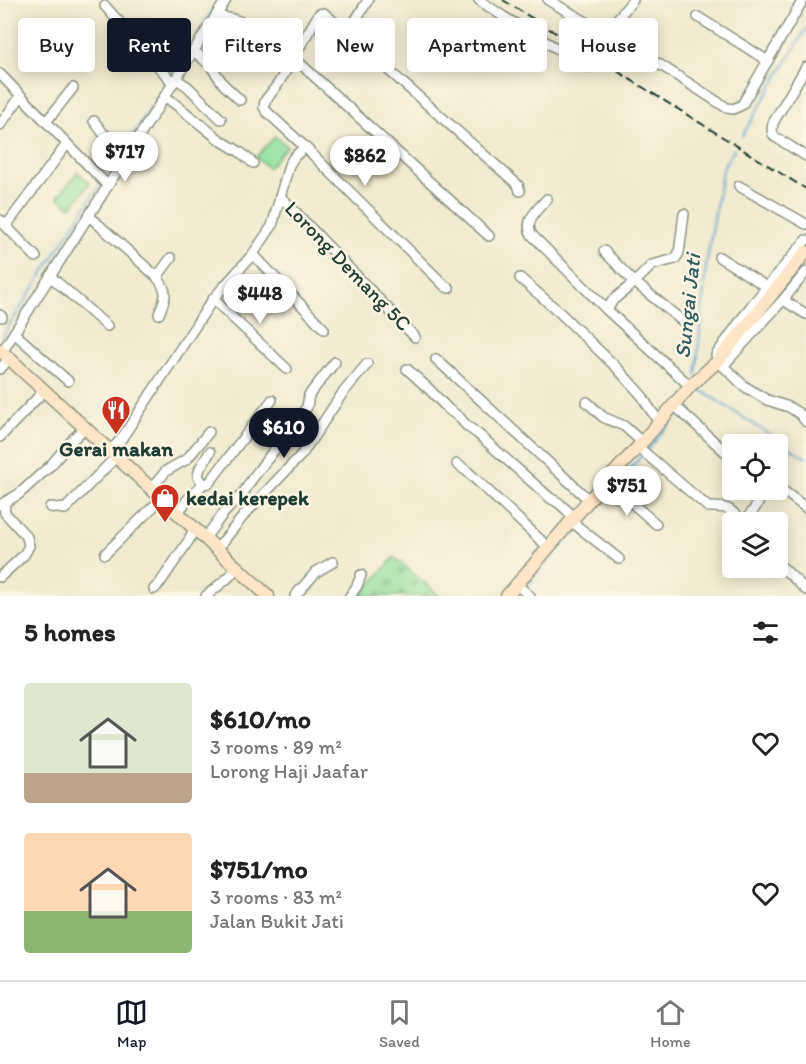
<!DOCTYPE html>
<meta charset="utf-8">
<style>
body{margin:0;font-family:Itim,sans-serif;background:#f6f6f6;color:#222;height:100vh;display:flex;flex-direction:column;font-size:22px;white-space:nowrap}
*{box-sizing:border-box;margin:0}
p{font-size:20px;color:#767676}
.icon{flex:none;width:33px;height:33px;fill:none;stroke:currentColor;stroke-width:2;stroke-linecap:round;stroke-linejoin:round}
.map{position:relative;height:596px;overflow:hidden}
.panel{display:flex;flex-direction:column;background:#fff;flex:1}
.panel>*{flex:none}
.hud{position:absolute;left:18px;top:18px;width:771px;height:54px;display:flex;gap:12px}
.fabs{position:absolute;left:722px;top:434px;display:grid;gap:12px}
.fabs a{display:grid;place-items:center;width:66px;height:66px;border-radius:6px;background:#fff;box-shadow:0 3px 15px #0003;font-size:30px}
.price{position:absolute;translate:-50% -51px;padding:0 14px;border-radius:21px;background:#fff;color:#222;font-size:20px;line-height:39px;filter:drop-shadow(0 2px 3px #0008)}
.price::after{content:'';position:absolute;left:50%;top:36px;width:18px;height:14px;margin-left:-9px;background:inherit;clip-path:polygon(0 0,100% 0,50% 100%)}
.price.selected{background:#111827;color:#fff}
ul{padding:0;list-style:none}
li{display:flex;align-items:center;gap:18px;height:150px;padding:0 24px}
li span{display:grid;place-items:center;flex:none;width:168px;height:120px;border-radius:6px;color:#555}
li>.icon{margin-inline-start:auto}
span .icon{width:72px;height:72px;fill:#fffc;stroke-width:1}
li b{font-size:26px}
h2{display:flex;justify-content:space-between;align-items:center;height:72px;padding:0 24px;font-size:26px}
.tag{padding:0 21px;border-radius:6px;background:#fff;box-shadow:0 3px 15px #0003;font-size:21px;line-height:54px}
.tag.selected{background:#111827;color:#fff}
.dock{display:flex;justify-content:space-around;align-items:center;height:84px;border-top:2px solid #e0e0e0;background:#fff;font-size:16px;color:#767676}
.dock a{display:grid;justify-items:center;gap:3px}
.dock .selected{color:#111827}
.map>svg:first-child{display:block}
.cemetery{fill:url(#cemetery-stones);stroke:#588e69;stroke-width:1.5}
.pitch{fill:#91e09e;stroke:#588e69;stroke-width:1.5}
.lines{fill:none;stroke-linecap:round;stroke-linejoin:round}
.stream{stroke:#58a5d1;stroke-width:2}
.street-casing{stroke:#889482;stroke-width:12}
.secondary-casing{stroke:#889482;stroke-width:15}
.street{stroke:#fff;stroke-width:9}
.secondary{stroke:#fee5c5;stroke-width:12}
.rail{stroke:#1f3d34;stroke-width:2;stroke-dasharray:9 4.5;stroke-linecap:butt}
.labels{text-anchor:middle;stroke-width:5;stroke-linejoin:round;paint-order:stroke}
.street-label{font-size:21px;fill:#1f3d34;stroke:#fcf5e5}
.poi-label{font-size:21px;font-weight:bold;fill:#1f3d34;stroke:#fcf5e5}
.water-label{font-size:22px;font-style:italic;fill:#305c63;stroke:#fcf5e5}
</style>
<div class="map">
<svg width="806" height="596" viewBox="0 0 806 596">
<defs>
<pattern id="cemetery-stones" width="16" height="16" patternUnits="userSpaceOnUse" patternTransform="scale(1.5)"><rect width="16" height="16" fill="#91e09e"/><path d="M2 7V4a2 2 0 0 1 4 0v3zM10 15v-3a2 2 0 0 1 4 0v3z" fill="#7dc189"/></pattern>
</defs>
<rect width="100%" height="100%" fill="#fcf5e5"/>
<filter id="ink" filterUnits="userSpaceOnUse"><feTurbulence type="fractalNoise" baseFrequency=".0167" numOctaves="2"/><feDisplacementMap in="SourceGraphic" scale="12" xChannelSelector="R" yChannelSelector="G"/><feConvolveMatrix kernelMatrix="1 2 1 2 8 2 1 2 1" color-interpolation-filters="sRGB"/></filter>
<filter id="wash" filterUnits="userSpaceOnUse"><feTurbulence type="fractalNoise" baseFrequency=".008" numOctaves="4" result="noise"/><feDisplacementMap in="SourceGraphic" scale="24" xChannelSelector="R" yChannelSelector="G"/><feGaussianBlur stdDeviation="1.35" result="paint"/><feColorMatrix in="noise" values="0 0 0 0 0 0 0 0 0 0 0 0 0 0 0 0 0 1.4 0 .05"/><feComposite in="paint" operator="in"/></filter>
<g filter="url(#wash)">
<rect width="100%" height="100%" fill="#f1ead0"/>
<path class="cemetery" d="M394 557 440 596H361Z"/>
<g class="pitch">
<path d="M275 136 287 146 268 168 256 157Z"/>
<path d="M78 172 90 183 71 207 58 197Z"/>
</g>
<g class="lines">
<g class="stream">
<path d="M197 35 219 0"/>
<path d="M189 49 190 46"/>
<path d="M170 77 182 58"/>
<path d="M156 100 167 83"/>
<path d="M742 136 806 29"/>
<path d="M124 148 151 107"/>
<path d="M105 178 121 153"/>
<path d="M2 337 101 183"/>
<path d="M696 375 706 266 722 172 725 164 734 149"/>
<path d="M699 389 806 458"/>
<path d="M681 410 699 389"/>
<path d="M647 450 678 414"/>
<path d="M615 486 643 454"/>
<path d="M582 524 612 490"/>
<path d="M526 587 578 529"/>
</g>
</g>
</g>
<g filter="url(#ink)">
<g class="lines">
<g class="street-casing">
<g id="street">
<path d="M479 0 504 17 588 67"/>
<path d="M548 0 662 66 727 108 733 109 742 105 803 0"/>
<path d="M105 6 173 83"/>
<path d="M216 16C246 19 262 32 284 50"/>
<path d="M698 17 768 61"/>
<path d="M347 34 368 0"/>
<path d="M605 34 633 0"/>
<path d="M194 51 210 65 224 85 240 100"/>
<path d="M293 57 489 236"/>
<path d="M806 67 773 123C772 129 771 132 775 137L806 156"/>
<path d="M0 74 108 186"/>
<path d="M176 79 187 86 221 119"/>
<path d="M165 96 220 140 240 152 253 163"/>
<path d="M94 121 103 133 127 155"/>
<path d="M46 122 73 88"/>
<path d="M0 125 21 96"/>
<path d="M739 186 806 224"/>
<path d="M280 196 415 337"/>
<path d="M547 199C538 209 523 221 532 235L607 310 690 386"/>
<path d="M89 216 157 277C169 293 166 296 159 314"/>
<path d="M0 220 36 257"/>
<path d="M6 226 67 144"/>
<path d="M806 240 751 306 716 355 718 361 744 386 767 400 789 407 800 414 806 422"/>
<path d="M604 251 632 280 686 324"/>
<path d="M253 254 324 329"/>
<path d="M719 257 767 287"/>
<path d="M50 276 107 326"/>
<path d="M157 277 171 258"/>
<path d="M520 278 557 310 617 368 643 397 646 403 659 422"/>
<path d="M449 288 446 287 305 147 266 111 264 107 265 101 278 84 319 14 324 13 518 185 520 191"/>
<path d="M213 299 287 369"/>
<path d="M783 300 806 314"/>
<path d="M607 310 613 300 635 282 652 265 675 259 679 253 684 214"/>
<path d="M0 315 2 317"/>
<path d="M14 333 68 381"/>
<path d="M2 352 226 0"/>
<path d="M436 359 589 500"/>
<path d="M723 366 783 300 806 272"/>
<path d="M0 369 9 359"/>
<path d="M407 369 430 390 448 409 459 417 467 426 478 434 550 498 559 503 575 518"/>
<path d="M587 402 603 417 624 426 642 442"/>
<path d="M674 405 732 458"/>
<path d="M0 437 44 391"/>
<path d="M638 447 708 507C723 507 733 506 739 522"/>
<path d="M110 451 122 438 213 299 253 254 272 226 289 165 294 157 305 147"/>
<path d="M457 464 468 472 549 548"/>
<path d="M607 481 656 524"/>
<path d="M203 484 209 483 213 478 272 400"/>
<path d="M777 486 806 508"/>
<path d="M151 489 166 471 187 459 209 432"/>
<path d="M0 505 19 494 51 465 74 438 85 428"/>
<path d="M50 507 65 509 116 457"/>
<path d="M178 513 187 500 203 484 198 476 200 468 210 452"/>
<path d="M572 522 619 559"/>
<path d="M744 522C751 513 763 501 761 489"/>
<path d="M205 538 223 514 244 492 252 479 299 418 307 407 309 395 335 362"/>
<path d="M217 549 245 514 302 454 342 394 367 364"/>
<path d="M105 554 162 498"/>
<path d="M777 562 806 590"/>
<path d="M0 577 24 555 29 546 27 537 5 513 4 503"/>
<path d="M517 585 530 596"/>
<path d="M154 589 160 583 189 540 194 528"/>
<path d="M206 596 229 577 237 567"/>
<path d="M295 596 316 572 333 562"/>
<path d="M350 596 357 586 361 575"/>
</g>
</g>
<g class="secondary-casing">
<g id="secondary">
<path d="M0 350 268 596"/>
<path d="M507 596 589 500 638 447 690 386 718 361 806 252"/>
</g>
</g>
<use href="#street" class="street"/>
<use href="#secondary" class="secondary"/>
<path class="rail" d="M503 0 806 189"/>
</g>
</g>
<defs>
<g id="restaurant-pin" transform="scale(1.5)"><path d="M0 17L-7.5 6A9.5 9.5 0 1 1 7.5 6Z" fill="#c8321e" stroke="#fcf5e5"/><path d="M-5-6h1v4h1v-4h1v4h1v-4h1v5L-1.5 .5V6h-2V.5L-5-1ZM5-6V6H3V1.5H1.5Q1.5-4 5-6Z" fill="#fff"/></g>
<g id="shop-pin" transform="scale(1.5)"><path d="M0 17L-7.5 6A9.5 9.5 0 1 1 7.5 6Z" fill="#c8321e" stroke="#fcf5e5"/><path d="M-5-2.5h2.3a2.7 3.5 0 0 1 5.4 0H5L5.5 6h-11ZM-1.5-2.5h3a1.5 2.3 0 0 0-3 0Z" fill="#fff"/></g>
</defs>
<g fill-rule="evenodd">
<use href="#restaurant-pin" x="116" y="410"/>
<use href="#shop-pin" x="165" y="498"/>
</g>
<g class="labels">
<g class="street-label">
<text transform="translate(348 266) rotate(46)" y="7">Lorong Demang 5C</text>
</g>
<g class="poi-label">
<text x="116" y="456">Gerai makan</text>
<text x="186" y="505" text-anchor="start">kedai kerepek</text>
</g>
<g class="water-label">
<text transform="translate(687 306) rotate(-84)" y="8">Sungai Jati</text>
</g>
</g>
</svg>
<div class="fabs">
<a><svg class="icon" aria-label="locate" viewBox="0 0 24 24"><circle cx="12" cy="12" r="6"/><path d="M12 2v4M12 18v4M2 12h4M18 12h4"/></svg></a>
<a><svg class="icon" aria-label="layers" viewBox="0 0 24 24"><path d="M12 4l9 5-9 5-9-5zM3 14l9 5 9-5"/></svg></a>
</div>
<b class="price" style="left:125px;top:183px">$717</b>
<b class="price" style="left:365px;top:187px">$862</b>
<b class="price" style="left:260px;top:325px">$448</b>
<b class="price selected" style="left:284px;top:459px">$610</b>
<b class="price" style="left:627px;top:517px">$751</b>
<div class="hud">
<a class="tag">Buy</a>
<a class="tag selected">Rent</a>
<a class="tag">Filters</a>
<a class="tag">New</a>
<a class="tag">Apartment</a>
<a class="tag">House</a>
</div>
</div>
<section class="panel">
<h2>5 homes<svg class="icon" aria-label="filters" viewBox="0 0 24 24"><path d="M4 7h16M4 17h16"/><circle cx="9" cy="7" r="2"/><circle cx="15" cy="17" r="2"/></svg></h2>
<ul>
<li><span style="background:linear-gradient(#dfe7d0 75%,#b9a48a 0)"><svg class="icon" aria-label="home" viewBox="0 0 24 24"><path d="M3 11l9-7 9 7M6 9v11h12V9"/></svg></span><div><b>$610/mo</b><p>3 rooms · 89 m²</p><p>Lorong Haji Jaafar</p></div><svg class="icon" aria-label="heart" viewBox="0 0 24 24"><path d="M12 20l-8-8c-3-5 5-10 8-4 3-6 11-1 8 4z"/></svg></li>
<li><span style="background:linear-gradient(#ffd9b3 65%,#8fb573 0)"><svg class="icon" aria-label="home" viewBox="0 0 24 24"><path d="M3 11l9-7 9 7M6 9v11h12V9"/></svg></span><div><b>$751/mo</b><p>3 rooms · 83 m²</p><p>Jalan Bukit Jati</p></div><svg class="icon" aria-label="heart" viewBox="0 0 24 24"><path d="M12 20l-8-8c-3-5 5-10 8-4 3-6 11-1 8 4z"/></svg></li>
</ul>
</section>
<nav class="dock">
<a class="selected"><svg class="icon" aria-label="map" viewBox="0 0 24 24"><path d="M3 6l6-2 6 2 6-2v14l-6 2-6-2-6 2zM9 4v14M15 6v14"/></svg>Map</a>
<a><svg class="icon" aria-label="saved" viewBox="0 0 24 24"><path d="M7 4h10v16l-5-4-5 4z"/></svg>Saved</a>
<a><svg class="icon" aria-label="home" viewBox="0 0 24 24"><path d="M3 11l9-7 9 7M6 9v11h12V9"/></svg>Home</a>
</nav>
